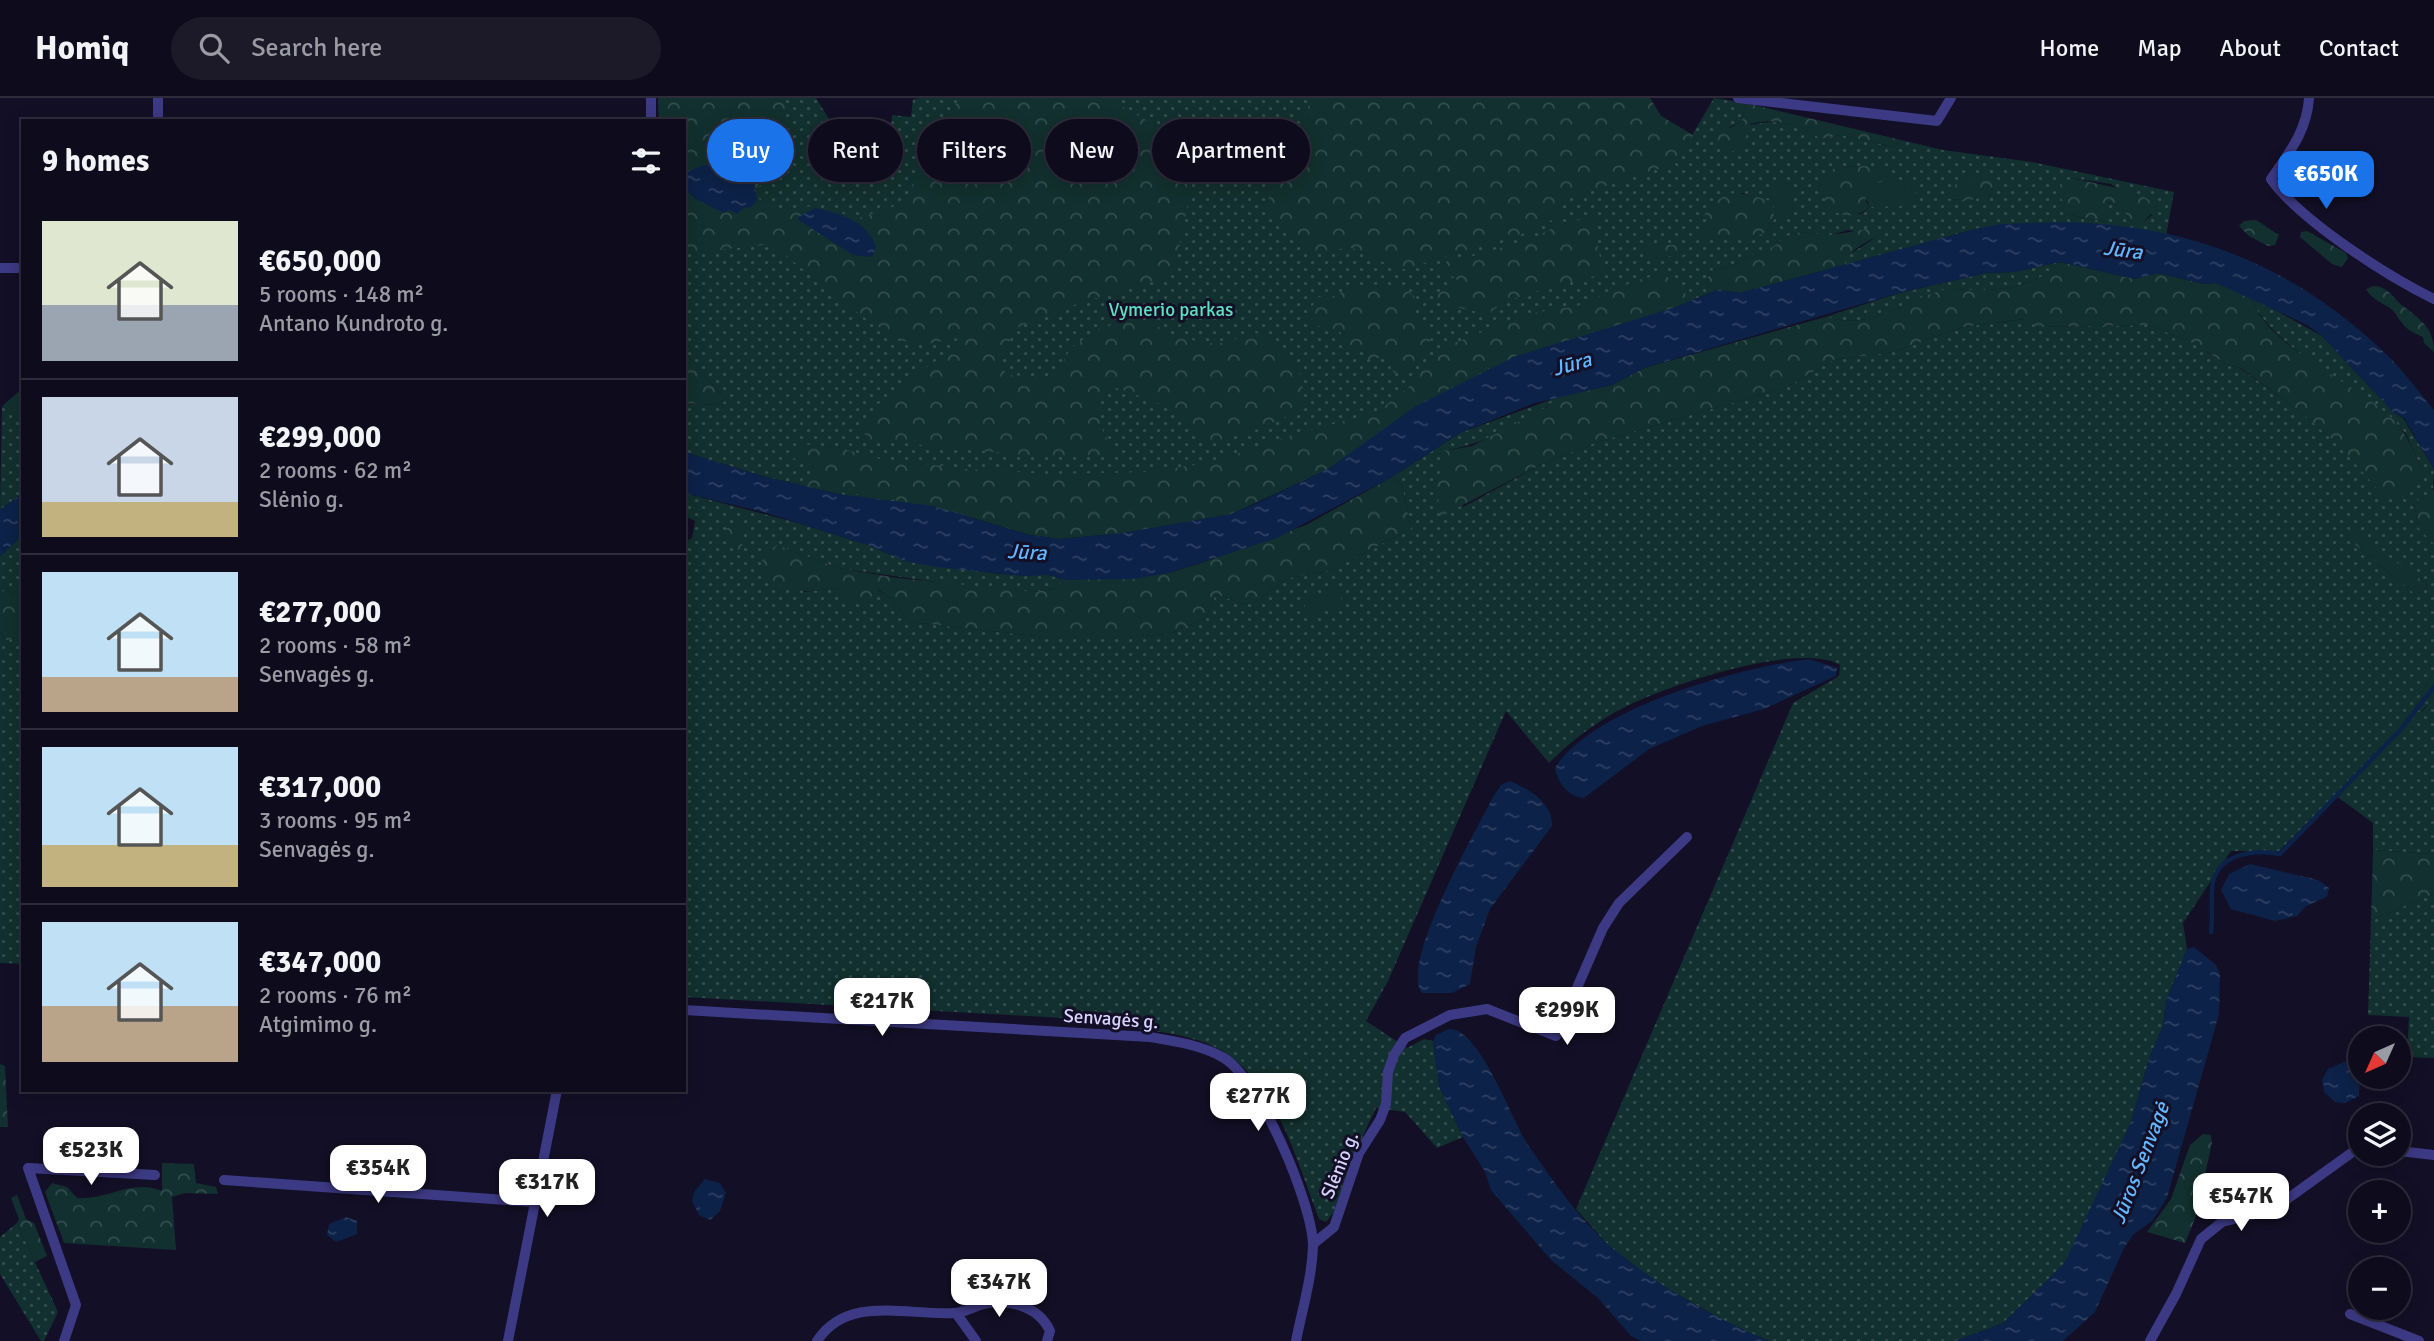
<!DOCTYPE html>
<meta charset="utf-8">
<style>
body{margin:0;font-family:Signika,sans-serif;background:#1c1929;color:#f1f3f6;height:100vh;display:flex;flex-direction:column;font-size:26px;white-space:nowrap}
*{box-sizing:border-box;margin:0}
p{font-size:23px;color:#9b9ba3}
.icon{flex:none;width:38px;height:38px;fill:none;stroke:currentColor;stroke-width:2;stroke-linecap:round;stroke-linejoin:round}
.map{position:relative;flex:1;overflow:hidden}
.details{position:absolute;left:21px;top:21px;width:665px;height:973px;display:flex;flex-direction:column;background:#0e0b1c;border-radius:0px;box-shadow:0 4px 18px #0003,0 0 0 2px #2e2b3b}
.details>*{flex:none}
.hud{position:absolute;left:707px;top:21px;width:665px;height:63px;display:flex;gap:14px}
.needle{width:46px;rotate:225deg}
.fabs{position:absolute;left:2348px;top:928px;display:grid;gap:14px}
.fabs a{display:grid;place-items:center;width:63px;height:63px;border-radius:50%;background:#0e0b1c;box-shadow:0 4px 18px #0003,0 0 0 2px #2e2b3b;font-size:35px}
.price{position:absolute;translate:-50% -60px;padding:0 16px;border-radius:14px;background:#fff;color:#222;font-size:23px;line-height:46px;filter:drop-shadow(0 2px 4px #0008)}
.price::after{content:'';position:absolute;left:50%;top:42px;width:21px;height:16px;margin-left:-10px;background:inherit;clip-path:polygon(0 0,100% 0,50% 100%)}
.price.on{background:#1a73e8;color:#fff}
ul{padding:0;list-style:none}
li{display:flex;align-items:center;gap:21px;height:175px;padding:0 21px}
li+li{border-top:2px solid #2e2b3b}
li span{display:grid;place-items:center;flex:none;width:196px;height:140px;border-radius:0px;color:#555}
li>.icon{margin-inline-start:auto}
span .icon{width:84px;height:84px;fill:#fffc;stroke-width:1}
li b{font-size:30px}
h2{display:flex;justify-content:space-between;align-items:center;height:84px;padding:0 21px;font-size:30px}
.tag{padding:0 24px;border-radius:32px;background:#0e0b1c;box-shadow:0 4px 18px #0003,0 0 0 2px #2e2b3b;font-size:24px;line-height:63px}
.tag.on{background:#1a73e8;color:#fff}
header{display:flex;align-items:center;gap:42px;box-sizing:border-box;height:98px;padding:0 35px;background:#0e0b1c;border-bottom:2px solid #2e2b3b}
header strong{font-size:33px}
nav{display:flex;gap:38px;margin-inline-start:auto;font-size:24px}
.search{width:490px;height:63px;background:#1c1929;display:flex;align-items:center;gap:18px;box-sizing:border-box;padding:0 24px;border-radius:38px;color:#9b9ba3;font-size:26px}
.map>svg:first-child{display:block}
.green{fill:url(#green-dots);fill-rule:evenodd}
.forest{fill:url(#forest-crowns);fill-rule:evenodd}
.pitch{fill:#12302f}
.water{fill:url(#water-ripples)}
.lines{fill:none;stroke-linecap:round;stroke-linejoin:round}
.stream{stroke:#0c2248;stroke-width:4.5}
.street{stroke:#3d3a85;stroke-width:10}
.labels{text-anchor:middle;stroke-width:6;stroke-linejoin:round;paint-order:stroke}
.park-label{font-size:19px;fill:#5fe0c0;stroke:#130f26}
.street-label{font-size:19px;fill:#d9d4ff;stroke:#130f26}
.water-label{font-size:21px;font-style:italic;fill:#62b6ff;stroke:#130f26}
</style>
<header>
<strong>Homiq</strong>
<div class="search"><svg class="icon" aria-label="search" viewBox="0 0 24 24"><circle cx="10" cy="10" r="6"/><path d="M15 15l6 6"/></svg>Search here</div>
<nav><a>Home</a><a>Map</a><a>About</a><a>Contact</a></nav>
</header>
<div class="map">
<svg width="2434" height="1243" viewBox="0 0 2434 1243">
<defs>
<pattern id="green-dots" width="8" height="8" patternUnits="userSpaceOnUse" patternTransform="scale(1.75)"><rect width="8" height="8" fill="#12302f"/><path d="M2 2h.1M6 6h.1" fill="none" stroke="#344d4e" stroke-width="1.8" stroke-linecap="round"/></pattern>
<pattern id="forest-crowns" width="20" height="18" patternUnits="userSpaceOnUse" patternTransform="scale(1.75)"><rect width="20" height="18" fill="#12302f"/><path d="M2 6a3 3 0 1 1 6 0M12 15a3 3 0 1 1 6 0" fill="none" stroke="#344d4e"/></pattern>
<pattern id="water-ripples" width="26" height="14" patternUnits="userSpaceOnUse" patternTransform="scale(1.75)"><rect width="26" height="14" fill="#0c2248"/><path d="M2 4q2-2 4 0t4 0M15 11q2-2 4 0t4 0" fill="none" stroke="#2f4163"/></pattern>
</defs>
<rect width="100%" height="100%" fill="#130f26"/>
<g class="green">
<path d="M658 0H816L834 29 832 55 850 57V62L888 65 892 17 911 19 913 1 919 0H1650L1661 18 1692 37 1714 0 1745 5 1742 23 1712 38C1751 25 1785 14 1821 41L1841 37 1894 49 1901 42 1943 52 2032 64 2174 94 2166 138 2087 125 1975 131 1844 167 1847 158 1878 138 1848 132 1831 137 1794 134 1762 156 1750 157 1732 168 1712 172 1708 179 1707 196 1388 330 1328 371 1231 416 1123 435 971 419 838 396 766 379 684 354V305L719 307 726 302 688 258H684V23H659ZM1866 68 1890 82 1866 88 1870 109 1861 116H1841L1837 69ZM1971 79H1996L1990 97 1953 102ZM2072 80 2111 86 2152 117 2144 124H2131L2120 107 2106 104V124L2065 116ZM1742 95 1762 100 1774 121 1767 134 1745 142 1702 131 1711 127ZM798 347 838 349 841 350 809 387 813 368Z"/>
<path d="M2060 164C2041 188 1999 193 1970 192 1963 192 1955 190 1949 191 1901 201 1878 233 1825 219L1899 195 1986 175 2014 174Z"/>
<path d="M2251 199 2322 238 2393 314 2403 320 2434 371 2433 393 2414 405 2418 429 2434 446V573L2415 608 2422 614 2434 599V756L2373 752V725L2335 697 2279 753H2231L2183 825 2187 851 2166 903 2163 928 2150 958 2131 1024 2099 1095 2064 1166 2003 1225 1955 1243H1769L1732 1227 1657 1185 1608 1147 1576 1111 1793 605 1839 578 1840 567C1798 543 1669 587 1627 608 1598 622 1571 643 1549 665L1506 613 1388 883 1366 923 1407 950 1424 941 1433 943 1439 988 1463 1039 1437 1050 1405 1014 1376 1010 1353 1059 1334 1114 1326 1124 1319 1121C1294 1057 1274 968 1200 943 1164 931 1122 930 1083 926L1082 921 684 899V445L692 440 695 423 684 418V395L798 425 868 447 905 463 999 476 1049 477 1065 482 1054 491 1033 494 971 489 838 470 777 447 804 494 838 490 849 502 878 492 890 500 910 524 1036 538H1141L1169 536 1206 520 1215 498 1219 497 1242 506 1253 505 1288 480 1328 473 1411 431 1402 387 1392 379 1460 335 1558 299C1533 324 1479 347 1444 353L1463 409 1544 365 1594 345 1787 289 1833 262 1893 254 1963 229 2025 221 2039 229 2149 227 2195 246 2227 267 2240 270 2298 312 2339 347 2424 376 2406 336 2392 320C2357 293 2262 240 2251 199ZM2347 431 2426 485 2427 491 2415 496 2346 439Z"/>
<path d="M2 308 23 326V395L0 412Z"/>
<path d="M23 437V485L13 496 6 492 0 495V458Z"/>
<path d="M0 534 7 543 23 537V866L0 865Z"/>
<path d="M2434 796V960L2407 959 2409 919 2368 917 2371 822Z"/>
<path d="M17 1125 58 1214 44 1243H41L0 1176V1139Z"/>
</g>
<g class="forest">
<path d="M658 0H785L789 68 757 90 759 101 782 113 813 108 859 120 904 105 959 0H1107L1146 22 1194 75 1174 176 1074 207 1016 230 999 264 1007 277 1049 279 1056 275 1071 250 1098 231 1135 220 1155 225 1168 238 1217 246 1256 235C1289 252 1308 271 1302 312L1251 334 1205 346 1192 329 1165 308 1118 290 1105 293 1096 303 1101 329 1115 357 1047 359 871 342 862 333C866 303 937 263 961 247L958 240C945 242 928 247 915 246 883 242 800 168 772 146L684 156V90C704 108 727 113 752 109L757 102 754 86C733 67 711 62 684 75V23H659ZM845 118 863 129 826 138 800 123Z"/>
<path d="M1312 0H1650L1661 18 1693 37 1676 65 1566 101 1559 118 1532 133 1401 172 1352 150 1312 154 1287 136 1268 114 1269 91 1256 74 1264 51C1292 40 1301 28 1312 0Z"/>
<path d="M1745 5 1901 42 1894 49 1841 37 1821 41C1803 27 1772 19 1750 26L1743 49 1731 54 1717 45 1712 38 1717 28 1730 30 1742 23Z"/>
<path d="M1866 68 1891 72 1893 76 1890 82 1866 88V104L1870 109C1843 130 1814 108 1823 76L1837 69Z"/>
<path d="M1971 79H1996L2000 87C1991 103 1962 104 1945 100L1946 91Z"/>
<path d="M2072 80 2135 94 2158 107 2144 124H2131L2120 107 2107 104V124L2065 116V106L2054 91Z"/>
<path d="M1729 95 1753 97 1773 104 1774 121 1767 134 1746 142 1702 138V131L1710 127 1704 118 1709 108Z"/>
<path d="M1594 121C1598 138 1595 152 1604 167L1598 177C1560 189 1520 192 1488 216L1440 206 1436 199 1442 192 1458 186 1456 180 1441 174 1448 161 1479 157 1537 138 1567 123Z"/>
<path d="M2256 122 2279 137 2275 147 2268 148 2249 138 2239 128 2244 123Z"/>
<path d="M1874 130 1879 138C1864 145 1850 151 1844 167L1740 195 1719 192 1707 196 1708 179 1712 172 1732 168 1750 157 1762 156 1794 134 1831 137Z"/>
<path d="M2307 133 2346 155 2348 160 2342 169 2332 166 2300 139 2301 134Z"/>
<path d="M1651 142 1656 147H1676L1684 152V157L1654 160 1643 152 1644 145Z"/>
<path d="M2060 164 2135 181 2158 175 2204 186 2216 185 2251 199C2264 247 2357 286 2392 320 2408 336 2415 357 2424 376 2414 395 2407 402 2385 400L2339 347 2298 312 2241 270 2227 267 2195 246 2149 227 2038 229 2024 221 1963 229 1893 254 1833 262 1787 289 1594 345 1544 365 1440 419 1437 389 1444 353 1472 348 1547 309 1558 299 1612 287 1644 270 1825 219C1878 233 1901 201 1948 191 1955 190 1963 192 1970 192 1999 193 2041 188 2060 164Z"/>
<path d="M1664 176 1691 201 1673 210 1516 258 1489 270 1416 308 1328 371 1231 416 1123 435 1060 441 1030 437 933 408 808 389 813 368 793 360 792 353 798 346 838 349 873 360 968 371 1050 376 1147 374 1209 365 1298 335 1376 315 1408 290 1440 251 1526 216 1577 208 1638 182Z"/>
<path d="M1381 186 1408 193 1417 201 1412 214 1416 225 1436 231 1426 250V259L1410 273 1394 275 1389 266 1391 258 1365 262 1363 250 1348 251 1341 247V235L1337 231C1321 231 1315 228 1307 215L1319 199 1336 198 1347 190Z"/>
<path d="M2373 188C2389 188 2393 201 2403 208 2421 222 2434 230 2434 254L2424 245 2423 239C2408 233 2404 229 2395 215 2389 206 2374 205 2366 191Z"/>
<path d="M684 258H688L726 302 719 307 684 305Z"/>
<path d="M23 290V326L2 308Z"/>
<path d="M1392 379 1402 387 1411 431 1328 473 1288 480 1253 505 1242 506 1219 497 1215 498 1206 520 1169 536 1141 538H1036L910 524 890 500 879 492 863 506 849 502 838 490C806 494 783 498 761 472L763 456 777 447 838 470 898 480 1033 494 1054 491 1065 482 1169 475 1207 463 1306 427Z"/>
<path d="M2434 392V446L2418 429 2414 405Z"/>
<path d="M733 426 744 431 742 450 736 453 725 443V431Z"/>
<path d="M2344 432H2351L2426 485 2427 491 2415 496 2346 439Z"/>
<path d="M23 485V537L7 543 0 534V495L6 492 13 496Z"/>
<path d="M2434 573V599L2421 614 2415 608Z"/>
<path d="M2373 752 2434 756V796L2371 822Z"/>
<path d="M0 966 5 968 8 1029H0Z"/>
<path d="M2203 1036 2211 1037 2212 1045 2196 1118 2185 1145 2147 1134 2171 1101 2190 1047Z"/>
<path d="M162 1065 194 1066 196 1085 216 1089 218 1096 185 1095 172 1099 176 1152 64 1145 45 1094 52 1085 67 1089 77 1100C106 1103 132 1080 162 1093Z"/>
<path d="M17 1097 26 1121 34 1125 47 1158 35 1164 17 1125 19 1121 11 1100Z"/>
</g>
<g class="pitch">
<path d="M1894 81 1915 89 1916 100 1902 108 1870 109 1864 97 1866 88Z"/>
<path d="M1793 85 1794 117 1774 119 1773 86Z"/>
<path d="M1338 490 1343 506 1308 518 1303 502Z"/>
</g>
<g class="water">
<path d="M708 66 726 67 754 86 757 102 752 109 744 110 737 116 728 112 724 115 694 100 684 90V75Z"/>
<path d="M815 110C839 115 866 122 876 148L872 159 853 157 800 123 798 119Z"/>
<path d="M2061 124C2189 126 2293 167 2385 255 2403 272 2418 293 2434 312V371L2404 320 2393 314 2322 238 2307 227 2216 185 2204 186 2158 175 2135 181 2060 164 2014 174 1986 175 1899 195 1644 270 1612 287 1535 305 1460 335 1392 379 1277 440 1169 475 1132 481 1065 482 1049 477 1024 478 935 469 905 463 868 447 763 414 684 395V354L766 379 838 396 933 408 1030 437 1060 441 1123 435 1231 416 1257 405 1328 371 1416 308 1516 258 1673 210 1718 192 1740 195 1975 131 2001 126Z"/>
<path d="M23 395V437L0 458V412Z"/>
<path d="M1809 561 1837 570 1836 578 1764 611 1702 628 1649 651 1584 700C1568 699 1558 685 1555 670 1592 610 1742 569 1809 561Z"/>
<path d="M1510 683C1529 691 1553 705 1552 728L1490 811 1476 849 1470 886 1452 895H1422C1399 866 1477 731 1493 699L1501 687Z"/>
<path d="M2250 766 2318 782 2329 790 2327 799 2306 808 2297 818 2275 823 2231 811 2221 792 2229 776Z"/>
<path d="M2194 849 2216 867 2220 877 2219 916 2167 1100 2153 1122 2133 1137 2124 1150 2095 1214 2063 1243H1955L2003 1225 2064 1166 2131 1024 2150 958 2163 928 2166 903 2187 851Z"/>
<path d="M1449 931C1480 929 1513 1026 1530 1050 1554 1084 1579 1121 1610 1148 1657 1188 1713 1219 1769 1243H1641L1631 1238 1599 1201 1550 1161 1491 1092 1485 1074 1463 1039 1439 988 1433 943 1436 937Z"/>
<path d="M2349 962 2360 970 2359 998 2345 1005 2335 1004 2324 994 2322 982 2328 971Z"/>
<path d="M705 1081 720 1085 726 1095 720 1113 710 1122 699 1117 692 1103 694 1094Z"/>
<path d="M346 1119 357 1123V1136L336 1144 327 1137 329 1126Z"/>
</g>
<g class="lines">
<path class="stream" d="M2211 834C2213 819 2211 806 2212 791 2214 756 2253 751 2280 756L2401 631 2434 589"/>
<g class="street">
<path d="M158 0V23"/>
<path d="M651 0V23"/>
<path d="M1738 0 1937 23 1951 0"/>
<path d="M2309 0C2307 33 2289 55 2271 81 2301 123 2387 178 2434 201"/>
<path d="M0 170H23"/>
<path d="M684 912 1150 939C1174 943 1201 947 1222 959 1259 978 1313 1107 1313 1148 1312 1180 1302 1212 1296 1243"/>
<path d="M2399 1053 2434 1057"/>
<path d="M224 1082 534 1104"/>
<path d="M1313 1146 1334 1129 1359 1055 1380 1022 1386 1006 1388 974 1394 957 1405 940 1450 917 1487 911 1556 938 1603 830 1619 805 1687 739"/>
<path d="M956 1215 976 1243"/>
<path d="M2350 1216 2419 1243"/>
<path d="M64 1243 76 1207 28 1070 155 1077"/>
<path d="M508 1243 557 992"/>
<path d="M817 1243C848 1196 908 1218 954 1215 963 1215 971 1210 980 1207 1007 1200 1038 1207 1050 1233L1047 1243"/>
<path d="M2150 1243 2176 1196 2201 1141 2222 1124 2264 1114 2279 1107 2361 1048"/>
</g>
</g>
<g class="labels">
<g class="park-label">
<text x="1171" y="218">Vymerio parkas</text>
</g>
<g class="street-label">
<text transform="translate(1111 920) rotate(4)" y="7">Senvagės g.</text>
<text transform="translate(1339 1067) rotate(-68)" y="7">Slėnio g.</text>
</g>
<g class="water-label">
<text transform="translate(2123 152) rotate(7)" y="7">Jūra</text>
<text transform="translate(1572 266) rotate(-16)" y="7">Jūra</text>
<text transform="translate(1027 454) rotate(3)" y="7">Jūra</text>
<text transform="translate(2140 1065) rotate(-69)" y="7">Jūros Senvagė</text>
</g>
</g>
</svg>
<div class="fabs">
<a><svg class="needle" viewBox="-14 -14 28 28"><path d="M0-13l5 13h-10z" fill="#e53935"/><path d="M0 13l5-13h-10z" fill="#9b9ba3"/></svg></a>
<a><svg class="icon" aria-label="layers" viewBox="0 0 24 24"><path d="M12 4l9 5-9 5-9-5zM3 14l9 5 9-5"/></svg></a>
<a>+</a>
<a>−</a>
</div>
<b class="price on" style="left:2326px;top:113px">€650K</b>
<b class="price" style="left:882px;top:940px">€217K</b>
<b class="price" style="left:1567px;top:949px">€299K</b>
<b class="price" style="left:1258px;top:1035px">€277K</b>
<b class="price" style="left:91px;top:1089px">€523K</b>
<b class="price" style="left:378px;top:1107px">€354K</b>
<b class="price" style="left:547px;top:1121px">€317K</b>
<b class="price" style="left:2241px;top:1135px">€547K</b>
<b class="price" style="left:999px;top:1221px">€347K</b>
<div class="hud">
<a class="tag on">Buy</a>
<a class="tag">Rent</a>
<a class="tag">Filters</a>
<a class="tag">New</a>
<a class="tag">Apartment</a>
</div>
<section class="details">
<h2>9 homes<svg class="icon" aria-label="filters" viewBox="0 0 24 24"><path d="M4 7h16M4 17h16"/><circle cx="9" cy="7" r="2"/><circle cx="15" cy="17" r="2"/></svg></h2>
<ul>
<li><span style="background:linear-gradient(#dfe7d0 60%,#9aa5b1 0)"><svg class="icon" aria-label="home" viewBox="0 0 24 24"><path d="M3 11l9-7 9 7M6 9v11h12V9"/></svg></span><div><b>€650,000</b><p>5 rooms · 148 m²</p><p>Antano Kundroto g.</p></div></li>
<li><span style="background:linear-gradient(#c9d6e8 75%,#c2b280 0)"><svg class="icon" aria-label="home" viewBox="0 0 24 24"><path d="M3 11l9-7 9 7M6 9v11h12V9"/></svg></span><div><b>€299,000</b><p>2 rooms · 62 m²</p><p>Slėnio g.</p></div></li>
<li><span style="background:linear-gradient(#bfe0f5 75%,#b9a48a 0)"><svg class="icon" aria-label="home" viewBox="0 0 24 24"><path d="M3 11l9-7 9 7M6 9v11h12V9"/></svg></span><div><b>€277,000</b><p>2 rooms · 58 m²</p><p>Senvagės g.</p></div></li>
<li><span style="background:linear-gradient(#bfe0f5 70%,#c2b280 0)"><svg class="icon" aria-label="home" viewBox="0 0 24 24"><path d="M3 11l9-7 9 7M6 9v11h12V9"/></svg></span><div><b>€317,000</b><p>3 rooms · 95 m²</p><p>Senvagės g.</p></div></li>
<li><span style="background:linear-gradient(#bfe0f5 60%,#b9a48a 0)"><svg class="icon" aria-label="home" viewBox="0 0 24 24"><path d="M3 11l9-7 9 7M6 9v11h12V9"/></svg></span><div><b>€347,000</b><p>2 rooms · 76 m²</p><p>Atgimimo g.</p></div></li>
</ul>
</section>
</div>
